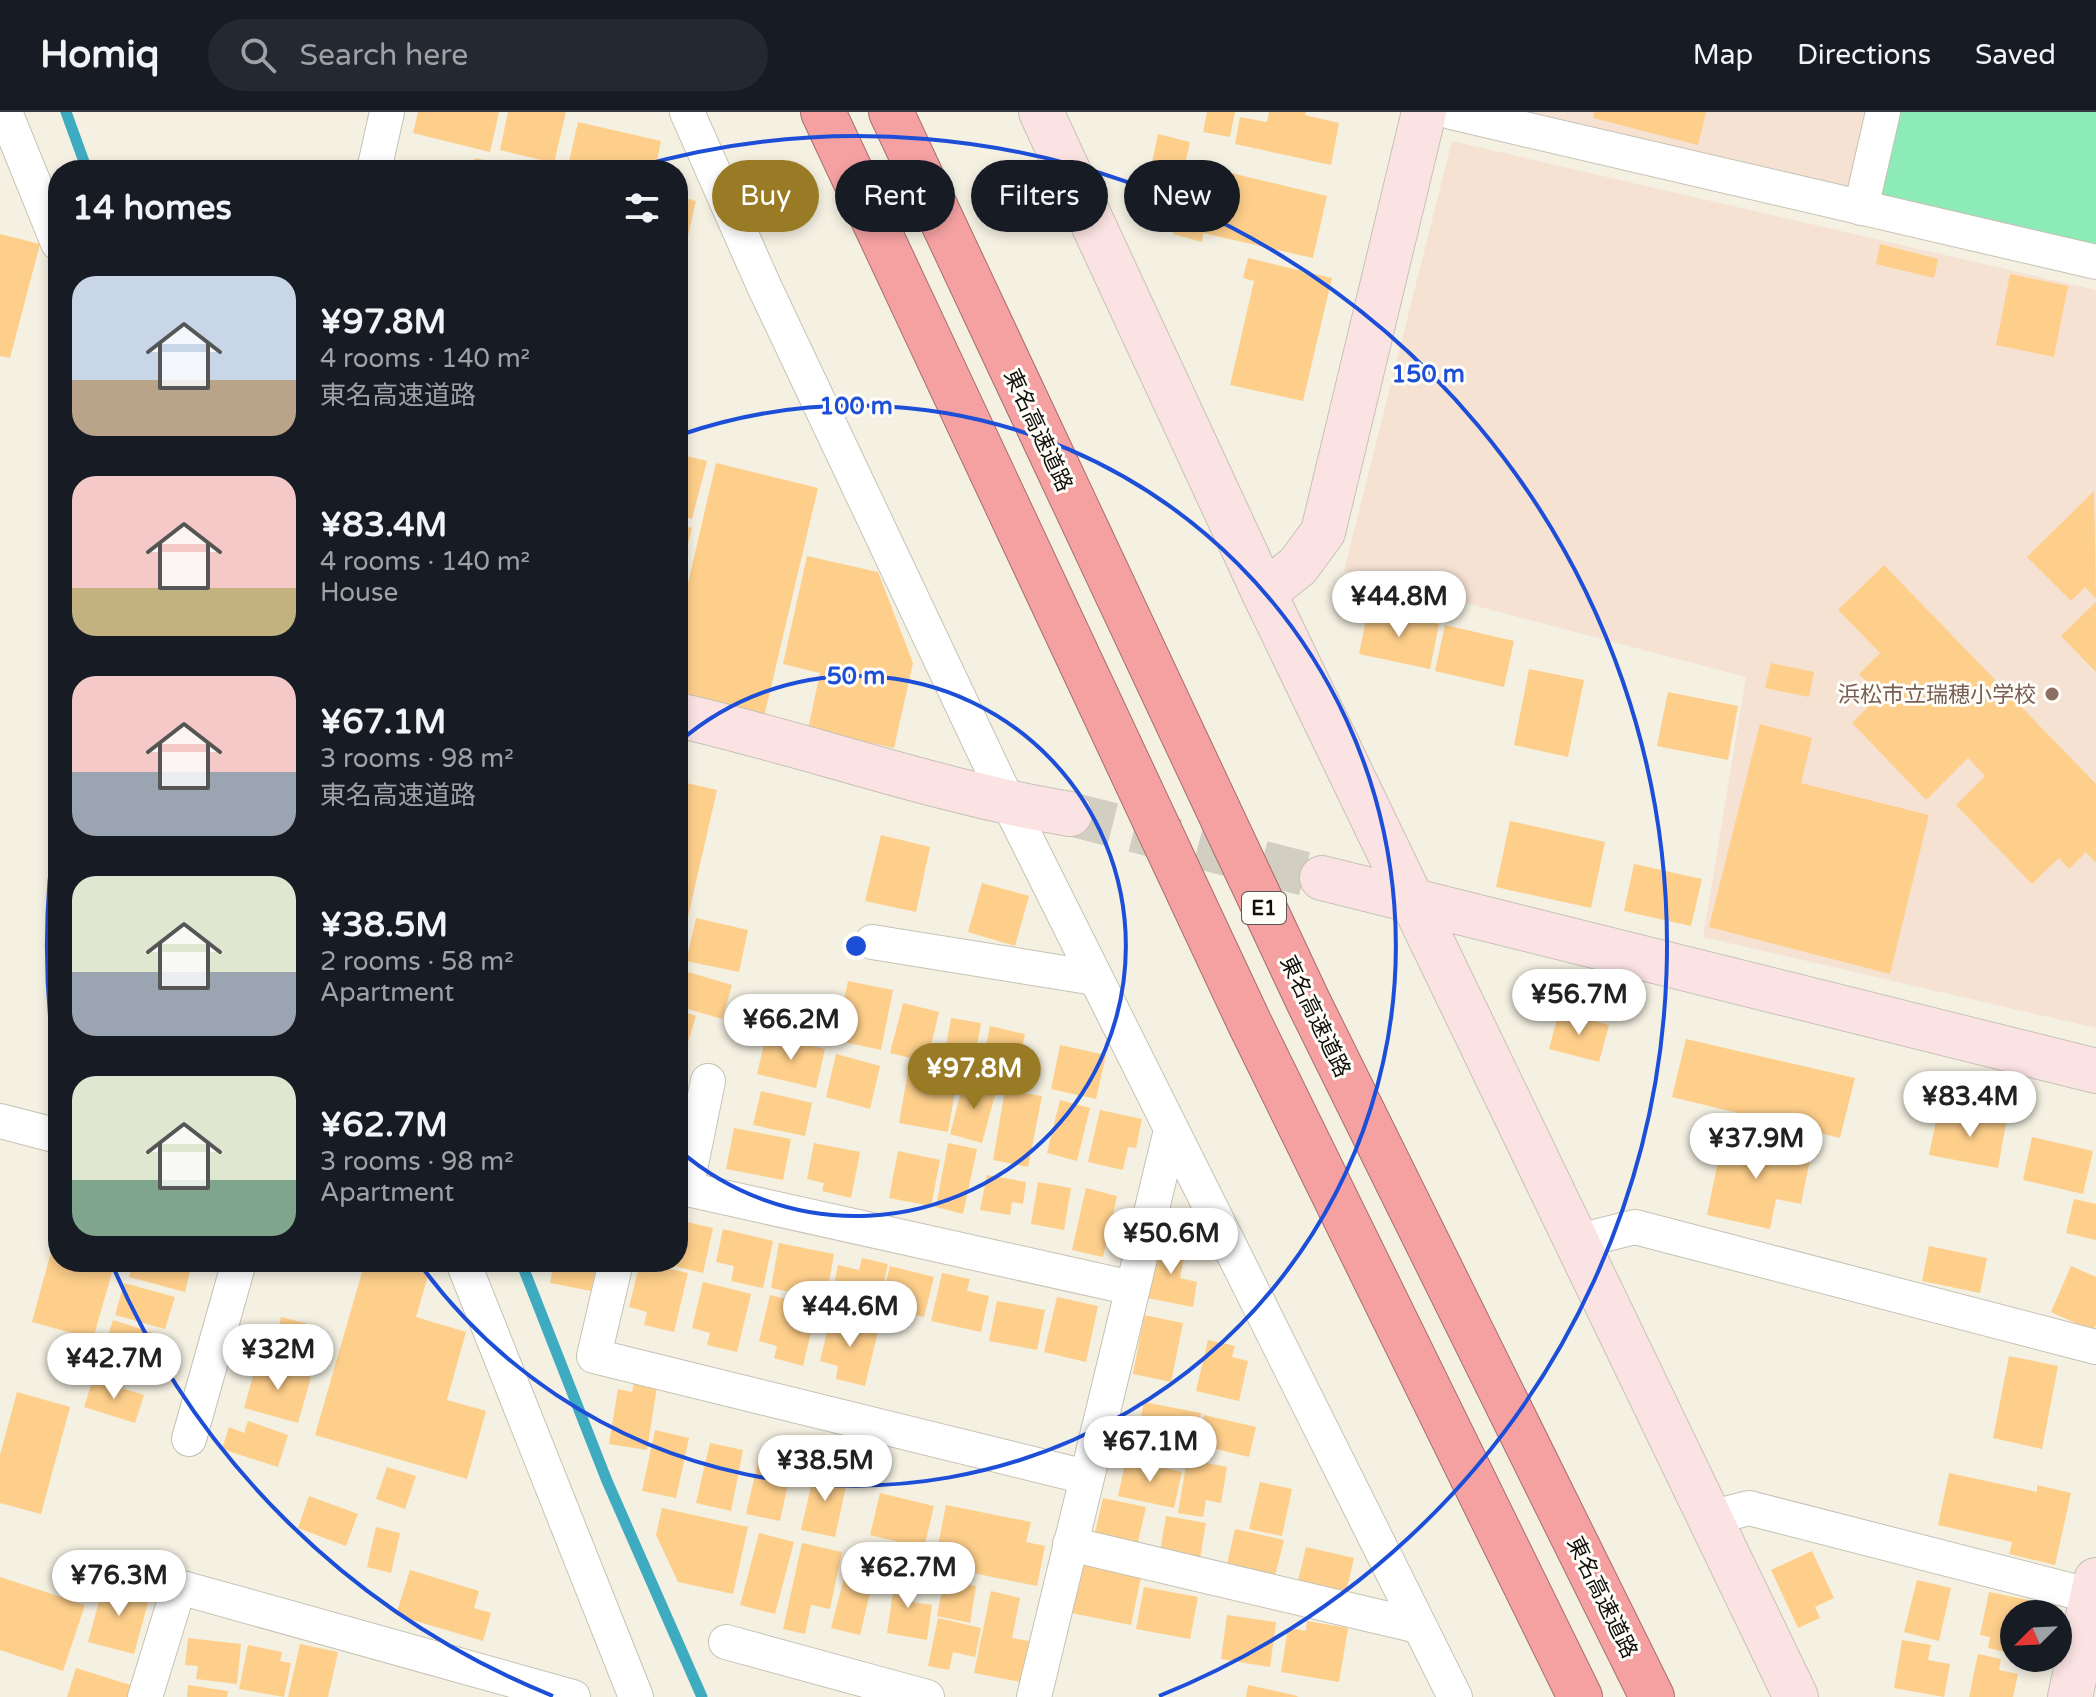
<!DOCTYPE html>
<meta charset="utf-8">
<style>
body{margin:0;font-family:"Varela Round","Noto Sans JP",sans-serif;background:#242831;color:#f1f3f6;height:100vh;display:flex;flex-direction:column;font-size:30px;white-space:nowrap}
*{box-sizing:border-box;margin:0}
p{font-size:26px;color:#9ea1a6}
.icon{flex:none;width:44px;height:44px;fill:none;stroke:currentColor;stroke-width:2;stroke-linecap:round;stroke-linejoin:round}
.map{position:relative;flex:1;overflow:hidden}
.drawer{position:absolute;left:48px;top:48px;width:640px;height:1112px;display:flex;flex-direction:column;background:#171b24;border-radius:32px;box-shadow:0 4px 12px #0003}
.drawer>*{flex:none}
.hud{position:absolute;left:712px;top:48px;width:760px;height:72px;display:flex;gap:16px}
.needle{width:52px;rotate:246deg}
.fabs{position:absolute;left:2000px;top:1488px;display:grid;gap:16px}
.fabs a{display:grid;place-items:center;width:72px;height:72px;border-radius:50%;background:#171b24;box-shadow:0 4px 12px #0003;font-size:40px}
.price{position:absolute;translate:-50% -68px;padding:0 18px;border-radius:28px;background:#fff;color:#222;font-size:26px;line-height:52px;filter:drop-shadow(0 2px 4px #0008)}
.price::after{content:'';position:absolute;left:50%;top:48px;width:24px;height:18px;margin-left:-12px;background:inherit;clip-path:polygon(0 0,100% 0,50% 100%)}
.price.current{background:#987b24;color:#fff}
ul{padding:0;list-style:none}
li{display:flex;align-items:center;gap:24px;height:200px;padding:0 24px}
li span{display:grid;place-items:center;flex:none;width:224px;height:160px;border-radius:24px;color:#555}
li>.icon{margin-inline-start:auto}
span .icon{width:96px;height:96px;fill:#fffc;stroke-width:1}
li b{font-size:34px}
h2{display:flex;justify-content:space-between;align-items:center;height:96px;padding:0 24px;font-size:34px}
.tag{padding:0 28px;border-radius:36px;background:#171b24;box-shadow:0 4px 12px #0003;font-size:28px;line-height:72px}
.tag.current{background:#987b24;color:#fff}
header{display:flex;align-items:center;gap:48px;box-sizing:border-box;height:112px;padding:0 40px;background:#171b24;border-bottom:2px solid #363941}
header strong{font-size:38px}
nav{display:flex;gap:44px;margin-inline-start:auto;font-size:28px}
.search{width:560px;height:72px;background:#242831;display:flex;align-items:center;gap:20px;box-sizing:border-box;padding:0 28px;border-radius:44px;color:#9ea1a6;font-size:30px}
.map>svg:first-child{display:block}
.education{fill:#f6e2d3}
.green{fill:#8cebb6}
.lines{fill:none;stroke-linecap:round;stroke-linejoin:round}
.stream{stroke:#3fabc1;stroke-width:11}
.building{fill:#fecf8b}
.secondary-tunnel{stroke:#d2cec2;stroke-width:44;stroke-dasharray:44 22;stroke-linecap:butt}
.street-casing{stroke:#c6c2b5;stroke-width:36}
.secondary-casing{stroke:#c6c2b5;stroke-width:46}
.highway-casing{stroke:#a56e6d;stroke-width:46}
.street{stroke:#fff;stroke-width:34}
.secondary{stroke:#fce3e3;stroke-width:44}
.highway{stroke:#f5a1a2;stroke-width:44}
.ring{fill:none;stroke:#1d4ed8;stroke-width:4}
.education-dot{fill:#8d6e63;stroke:#fffdf8;stroke-width:3}
.labels{text-anchor:middle;stroke-width:6;stroke-linejoin:round;paint-order:stroke}
.shield{fill:#fffdf8;stroke:#585752;stroke-width:2}
.shield-label{font-size:20px;font-weight:bold;fill:#11100b}
.street-label{font-size:22px;fill:#11100b;stroke:#fffdf8}
.education-label{font-size:22px;fill:#785e54;stroke:#fffdf8;text-anchor:end}
.centre{fill:#1d4ed8;stroke:#fffdf8;stroke-width:4}
.ring-label{font-size:24px;text-anchor:middle;font-weight:bold;fill:#1d4ed8;stroke:#fffdf8;stroke-width:6;stroke-linejoin:round;paint-order:stroke}
</style>
<header>
<strong>Homiq</strong>
<div class="search"><svg class="icon" aria-label="search" viewBox="0 0 24 24"><circle cx="10" cy="10" r="6"/><path d="M15 15l6 6"/></svg>Search here</div>
<nav><a>Map</a><a>Directions</a><a>Saved</a></nav>
</header>
<div class="map">
<svg width="2096" height="1585" viewBox="0 0 2096 1585">
<rect width="100%" height="100%" fill="#f4f0e2"/>
<g class="education">
<path d="M1491 0H1876L1857 86Z"/>
<path d="M1452 29 2096 178V916L1703 825 1746 565 1344 459Z"/>
</g>
<path class="green" d="M1893 0H2096V141L1873 88Z"/>
<g class="lines">
<g class="stream">
<path d="M66 0 87 58"/>
<path d="M521 1150 607 1369 702 1585"/>
</g>
</g>
<g class="building">
<path d="M418 0H499L490 40 413 21Z"/>
<path d="M508 0H566L554 51 500 38Z"/>
<path d="M1207 0H1235L1230 25 1203 20Z"/>
<path d="M1269 0H1306L1305 3 1339 11 1331 53 1235 32 1240 5 1267 10Z"/>
<path d="M1594 0H1706L1698 33 1593 6Z"/>
<path d="M578 10 661 29 655 58H588L568 54Z"/>
<path d="M1158 22 1190 30 1177 87 1146 79Z"/>
<path d="M475 46 527 57V58H472Z"/>
<path d="M1189 51 1327 84 1313 146 1203 121 1202 130 1173 122Z"/>
<path d="M678 84 696 89 679 162H678Z"/>
<path d="M0 122 40 132 10 246 0 244Z"/>
<path d="M1880 132 1938 147 1934 166 1876 152Z"/>
<path d="M1248 146 1332 166 1303 289 1230 273 1254 169 1243 166Z"/>
<path d="M2010 162 2068 174 2054 245 1996 233Z"/>
<path d="M678 342 707 349 692 407 678 403Z"/>
<path d="M716 351 818 376 763 609 678 588V514Z"/>
<path d="M2094 379 2096 487 2085 475 2071 489 2027 445Z"/>
<path d="M678 413 692 416 679 466H678Z"/>
<path d="M807 444 878 460 913 551 894 636 808 617 820 561 783 552Z"/>
<path d="M1884 453 2096 672V751L2086 740 2069 757 2059 746 2032 772 1956 693 1985 664 1968 646 1926 688 1852 611 1880 583 1859 562 1880 541 1838 498Z"/>
<path d="M2096 490V560L2061 524Z"/>
<path d="M1368 497 1439 512 1430 557 1359 542Z"/>
<path d="M1445 513 1514 529 1504 575 1435 559Z"/>
<path d="M1771 551 1814 560 1809 585 1765 576Z"/>
<path d="M1529 557 1584 568 1568 645 1514 633Z"/>
<path d="M1668 580 1738 594 1728 648 1657 634Z"/>
<path d="M1760 612 1812 626 1801 671 1929 703 1890 862 1709 815Z"/>
<path d="M678 669 717 678 679 844H678Z"/>
<path d="M1510 709 1605 730 1591 796 1496 775Z"/>
<path d="M881 723 930 735 916 800 865 789Z"/>
<path d="M1634 752 1702 767 1691 814 1624 799Z"/>
<path d="M982 771 1029 784 1015 834 968 820Z"/>
<path d="M696 806 748 818 739 860 686 849Z"/>
<path d="M678 857 732 873 722 907 678 894Z"/>
<path d="M848 869 893 878 881 938 835 928Z"/>
<path d="M903 891 939 900 927 950 890 941Z"/>
<path d="M678 898 696 904 685 940 678 938Z"/>
<path d="M1559 899 1609 913 1599 950 1549 937Z"/>
<path d="M951 906 981 911 973 957 943 952Z"/>
<path d="M990 914 1025 922 1015 969 980 962Z"/>
<path d="M766 923 825 937 816 976 757 962Z"/>
<path d="M1686 927 1855 966 1840 1026 1672 985Z"/>
<path d="M1060 933 1106 943 1096 987 1051 977Z"/>
<path d="M836 942 880 954 870 997 826 985Z"/>
<path d="M678 945 688 947 679 987H678Z"/>
<path d="M908 959 957 968 948 1020 899 1011Z"/>
<path d="M977 967 998 972 982 1031 950 1022 963 972 975 975Z"/>
<path d="M1005 978 1042 984 1028 1055 993 1048Z"/>
<path d="M761 979 812 991 805 1024 753 1013Z"/>
<path d="M1060 988 1090 996 1077 1049 1047 1041Z"/>
<path d="M1100 998 1142 1007 1136 1036 1128 1035 1123 1058 1088 1050Z"/>
<path d="M1970 999 2007 1006 1998 1056 1929 1043 1937 1004 1968 1010Z"/>
<path d="M734 1016 791 1027 783 1068 726 1057Z"/>
<path d="M1723 1024 1811 1043 1801 1092 1776 1087 1770 1117 1707 1103Z"/>
<path d="M2032 1025 2093 1039 2083 1082 2023 1068Z"/>
<path d="M814 1031 860 1040 851 1086 822 1079 824 1071 807 1067Z"/>
<path d="M948 1031 977 1037 963 1102 936 1095Z"/>
<path d="M898 1039 940 1048 931 1094 889 1086Z"/>
<path d="M987 1063 1026 1070 1023 1092 1012 1090 1010 1103 980 1098Z"/>
<path d="M1038 1070 1071 1076 1064 1118 1031 1112Z"/>
<path d="M1086 1076 1117 1084 1103 1145 1072 1138Z"/>
<path d="M2074 1087 2096 1092V1128L2066 1121Z"/>
<path d="M678 1108 713 1116 703 1161 661 1151 678 1150Z"/>
<path d="M723 1117 773 1129 763 1176 731 1169 734 1154 716 1150Z"/>
<path d="M57 1118 58 1150H115L93 1227 32 1210Z"/>
<path d="M1158 1128 1186 1134 1180 1166 1197 1170 1193 1195 1147 1186Z"/>
<path d="M779 1131 834 1142 826 1187 771 1176Z"/>
<path d="M1929 1134 1987 1146 1980 1181 1922 1169Z"/>
<path d="M862 1146 888 1152 877 1199 831 1188 838 1153 859 1158Z"/>
<path d="M133 1150H170L191 1155 185 1180 129 1165Z"/>
<path d="M297 1150H334L331 1160Z"/>
<path d="M365 1150H432L416 1205 466 1220 447 1288 486 1299 467 1367 315 1323Z"/>
<path d="M554 1150H597L591 1179 550 1171Z"/>
<path d="M640 1150 688 1161 674 1220 644 1213 647 1200 629 1195Z"/>
<path d="M890 1154 934 1165 924 1205 880 1194Z"/>
<path d="M2071 1154 2096 1165V1212L2093 1219 2051 1200Z"/>
<path d="M942 1161 970 1167 967 1179 989 1184 981 1220 931 1209Z"/>
<path d="M703 1170 751 1182 737 1240 707 1233 710 1221 692 1216Z"/>
<path d="M124 1171 175 1185 165 1217 115 1203Z"/>
<path d="M770 1183 817 1195 803 1254 774 1246 777 1234 759 1229Z"/>
<path d="M1057 1185 1098 1194 1086 1250 1044 1240Z"/>
<path d="M997 1189 1045 1198 1037 1238 989 1229Z"/>
<path d="M831 1203 879 1215 865 1274 836 1267 838 1254 820 1249Z"/>
<path d="M1144 1203 1183 1211 1171 1270 1133 1262Z"/>
<path d="M281 1205 313 1213 308 1232 324 1235 318 1262 270 1251Z"/>
<path d="M113 1208 166 1225 151 1269 99 1252Z"/>
<path d="M1208 1228 1235 1234 1232 1245 1248 1249 1239 1289 1196 1279Z"/>
<path d="M2009 1244 2058 1254 2042 1337 1993 1326Z"/>
<path d="M257 1250 311 1265 298 1311 244 1296Z"/>
<path d="M93 1267 144 1283 135 1311 84 1295Z"/>
<path d="M634 1271 657 1275 647 1338 609 1332 618 1277 632 1280Z"/>
<path d="M17 1280 70 1295 41 1402 0 1391V1343Z"/>
<path d="M1144 1290 1201 1301 1194 1343 1147 1334 1150 1317 1139 1315Z"/>
<path d="M1204 1303 1256 1315 1249 1345 1196 1332Z"/>
<path d="M248 1309 288 1323 278 1355 222 1337 229 1315 244 1321Z"/>
<path d="M655 1318 689 1326 676 1386 642 1379Z"/>
<path d="M710 1331 743 1338 731 1399 696 1391Z"/>
<path d="M760 1341 793 1348 780 1409 746 1402Z"/>
<path d="M1126 1347 1182 1360 1174 1396 1118 1384Z"/>
<path d="M1187 1347 1227 1355 1221 1391 1206 1388 1203 1405 1178 1401Z"/>
<path d="M387 1355 416 1364 405 1397 376 1387Z"/>
<path d="M815 1357 848 1365 835 1425 801 1418Z"/>
<path d="M1949 1361 2037 1380V1373L2071 1381 2055 1453 2009 1442 2012 1430 1938 1413Z"/>
<path d="M1260 1370 1292 1377 1282 1424 1249 1417Z"/>
<path d="M880 1381 934 1394 924 1436 870 1423Z"/>
<path d="M309 1384 358 1402 346 1434 298 1416Z"/>
<path d="M1103 1386 1146 1395 1136 1439 1093 1429Z"/>
<path d="M946 1393 1031 1410 1026 1430 1045 1434 1037 1474 934 1453Z"/>
<path d="M662 1396 748 1415 733 1482 678 1470 656 1423Z"/>
<path d="M1166 1404 1206 1411 1199 1452 1159 1446Z"/>
<path d="M376 1415 400 1421 391 1461 367 1455Z"/>
<path d="M1235 1417 1284 1428 1273 1472 1225 1461Z"/>
<path d="M759 1421 794 1430 775 1502 740 1493Z"/>
<path d="M802 1431 842 1440 830 1497 811 1493 805 1522 783 1517Z"/>
<path d="M1306 1435 1354 1446 1345 1485 1297 1473Z"/>
<path d="M1812 1439 1834 1486 1815 1495 1820 1506 1798 1516 1771 1458Z"/>
<path d="M1082 1453 1141 1465 1131 1513 1071 1501Z"/>
<path d="M410 1458 479 1479 474 1496 491 1501 483 1529 396 1503Z"/>
<path d="M896 1460 916 1463 912 1490 932 1493 927 1528 887 1521Z"/>
<path d="M0 1465 85 1493 63 1559 0 1538Z"/>
<path d="M844 1466 872 1473 860 1523 831 1516Z"/>
<path d="M944 1468 976 1474 970 1511 937 1504Z"/>
<path d="M1917 1468 1951 1476 1939 1529 1904 1520Z"/>
<path d="M104 1471 150 1483 134 1542 88 1530Z"/>
<path d="M1144 1475 1198 1485 1190 1527 1136 1517Z"/>
<path d="M991 1479 1020 1486 1012 1526 1029 1529 1021 1570 974 1561Z"/>
<path d="M1989 1480 2033 1489 2030 1502H2014V1542L1988 1536 1990 1525 1980 1523Z"/>
<path d="M1227 1503 1276 1510 1270 1555 1221 1547Z"/>
<path d="M938 1506 981 1516 975 1545 953 1540 949 1558 928 1554Z"/>
<path d="M1307 1509 1348 1516 1339 1570 1281 1560 1288 1516 1306 1519Z"/>
<path d="M188 1526 241 1532 237 1572 196 1567 198 1554 185 1553Z"/>
<path d="M1902 1528 1931 1533 1928 1548 1950 1552 1944 1585 1894 1576Z"/>
<path d="M300 1532 338 1540 328 1585H288Z"/>
<path d="M248 1533 282 1540 280 1549 291 1551 284 1585 239 1577Z"/>
<path d="M1978 1542 2001 1547 1999 1558 2018 1562 2013 1585H1969Z"/>
<path d="M76 1556 137 1575 134 1585H67Z"/>
<path d="M188 1573 228 1579 227 1585H187Z"/>
<path d="M1248 1573 1298 1584 1297 1585H1246Z"/>
</g>
<g class="lines">
<path class="secondary-tunnel" d="M1070 702 1322 766"/>
<g class="street-casing">
<g id="street">
<path d="M5 0 58 131"/>
<path d="M687 0 764 174 1009 692 1455 1585"/>
<path d="M1451 0 2096 150"/>
<path d="M374 58 387 0"/>
<path d="M1861 96 1883 0"/>
<path d="M872 830 1095 866"/>
<path d="M0 1009 58 1024"/>
<path d="M678 1075 1132 1176"/>
<path d="M686 1077 708 969"/>
<path d="M1578 1129 1635 1115 2096 1235"/>
<path d="M463 1150 636 1585"/>
<path d="M616 1150 594 1244 1086 1365"/>
<path d="M189 1327 239 1150"/>
<path d="M1710 1406 1749 1396 2092 1484"/>
<path d="M1070 1432 1418 1514"/>
<path d="M726 1530 927 1585"/>
<path d="M145 1585 179 1475 573 1585"/>
<path d="M1034 1585 1171 1018"/>
</g>
</g>
<g class="secondary-casing">
<g id="secondary">
<path d="M1041 0 1264 481 1796 1585"/>
<path d="M1264 481 1298 454 1323 420 1424 0"/>
<path d="M678 603C809 633 937 680 1070 702"/>
<path d="M1322 766 2096 959"/>
<path d="M2070 1585 2096 1468"/>
</g>
</g>
<g class="highway-casing">
<g id="highway">
<path d="M823 0 1250 912 1580 1585"/>
<path d="M891 0 1308 889 1652 1585"/>
</g>
</g>
<use href="#street" class="street"/>
<use href="#secondary" class="secondary"/>
<use href="#highway" class="highway"/>
</g>
<g class="ring">
<path d="M679 630A270 270 0 1 1 679 1038"/>
<path d="M680 323A540 540 0 1 1 419 1151"/>
<path d="M553 1584A809 809 0 0 1 111 1150M57 961A809 809 0 0 1 57 707M633 56A809 809 0 0 1 1159 1584"/>
</g>
<circle class="education-dot" cx="2052" cy="582" r="8"/>
<g class="labels">
<rect class="shield" x="1242" y="780" width="44" height="32" rx="6"/>
<g class="shield-label">
<text x="1264" y="803">E1</text>
</g>
<g class="street-label">
<text transform="translate(1039 318) rotate(65)" y="8">東名高速道路</text>
<text transform="translate(1316 904) rotate(64)" y="8">東名高速道路</text>
<text transform="translate(1603 1485) rotate(64)" y="8">東名高速道路</text>
</g>
<g class="education-label">
<text x="2036" y="590">浜松市立瑞穂小学校</text>
</g>
</g>
<circle cx="856" cy="834" r="12" class="centre"/>
<g class="ring-label">
<text x="1428" y="270">150 m</text>
<text x="856" y="302">100 m</text>
<text x="856" y="572">50 m</text>
</g>
</svg>
<div class="fabs">
<a><svg class="needle" viewBox="-14 -14 28 28"><path d="M0-13l5 13h-10z" fill="#e53935"/><path d="M0 13l5-13h-10z" fill="#9ea1a6"/></svg></a>
</div>
<b class="price" style="left:1399px;top:527px">¥44.8M</b>
<b class="price" style="left:1579px;top:925px">¥56.7M</b>
<b class="price" style="left:791px;top:950px">¥66.2M</b>
<b class="price current" style="left:974px;top:999px">¥97.8M</b>
<b class="price" style="left:1970px;top:1027px">¥83.4M</b>
<b class="price" style="left:1756px;top:1069px">¥37.9M</b>
<b class="price" style="left:1171px;top:1164px">¥50.6M</b>
<b class="price" style="left:850px;top:1237px">¥44.6M</b>
<b class="price" style="left:278px;top:1280px">¥32M</b>
<b class="price" style="left:114px;top:1289px">¥42.7M</b>
<b class="price" style="left:1150px;top:1372px">¥67.1M</b>
<b class="price" style="left:825px;top:1391px">¥38.5M</b>
<b class="price" style="left:908px;top:1498px">¥62.7M</b>
<b class="price" style="left:119px;top:1506px">¥76.3M</b>
<div class="hud">
<a class="tag current">Buy</a>
<a class="tag">Rent</a>
<a class="tag">Filters</a>
<a class="tag">New</a>
</div>
<section class="drawer">
<h2>14 homes<svg class="icon" aria-label="filters" viewBox="0 0 24 24"><path d="M4 7h16M4 17h16"/><circle cx="9" cy="7" r="2"/><circle cx="15" cy="17" r="2"/></svg></h2>
<ul>
<li><span style="background:linear-gradient(#c9d6e8 65%,#b9a48a 0)"><svg class="icon" aria-label="home" viewBox="0 0 24 24"><path d="M3 11l9-7 9 7M6 9v11h12V9"/></svg></span><div><b>¥97.8M</b><p>4 rooms · 140 m²</p><p>東名高速道路</p></div></li>
<li><span style="background:linear-gradient(#f6c9c9 70%,#c2b280 0)"><svg class="icon" aria-label="home" viewBox="0 0 24 24"><path d="M3 11l9-7 9 7M6 9v11h12V9"/></svg></span><div><b>¥83.4M</b><p>4 rooms · 140 m²</p><p>House</p></div></li>
<li><span style="background:linear-gradient(#f6c9c9 60%,#9aa5b1 0)"><svg class="icon" aria-label="home" viewBox="0 0 24 24"><path d="M3 11l9-7 9 7M6 9v11h12V9"/></svg></span><div><b>¥67.1M</b><p>3 rooms · 98 m²</p><p>東名高速道路</p></div></li>
<li><span style="background:linear-gradient(#dfe7d0 60%,#9aa5b1 0)"><svg class="icon" aria-label="home" viewBox="0 0 24 24"><path d="M3 11l9-7 9 7M6 9v11h12V9"/></svg></span><div><b>¥38.5M</b><p>2 rooms · 58 m²</p><p>Apartment</p></div></li>
<li><span style="background:linear-gradient(#dfe7d0 65%,#7fa58c 0)"><svg class="icon" aria-label="home" viewBox="0 0 24 24"><path d="M3 11l9-7 9 7M6 9v11h12V9"/></svg></span><div><b>¥62.7M</b><p>3 rooms · 98 m²</p><p>Apartment</p></div></li>
</ul>
</section>
</div>
